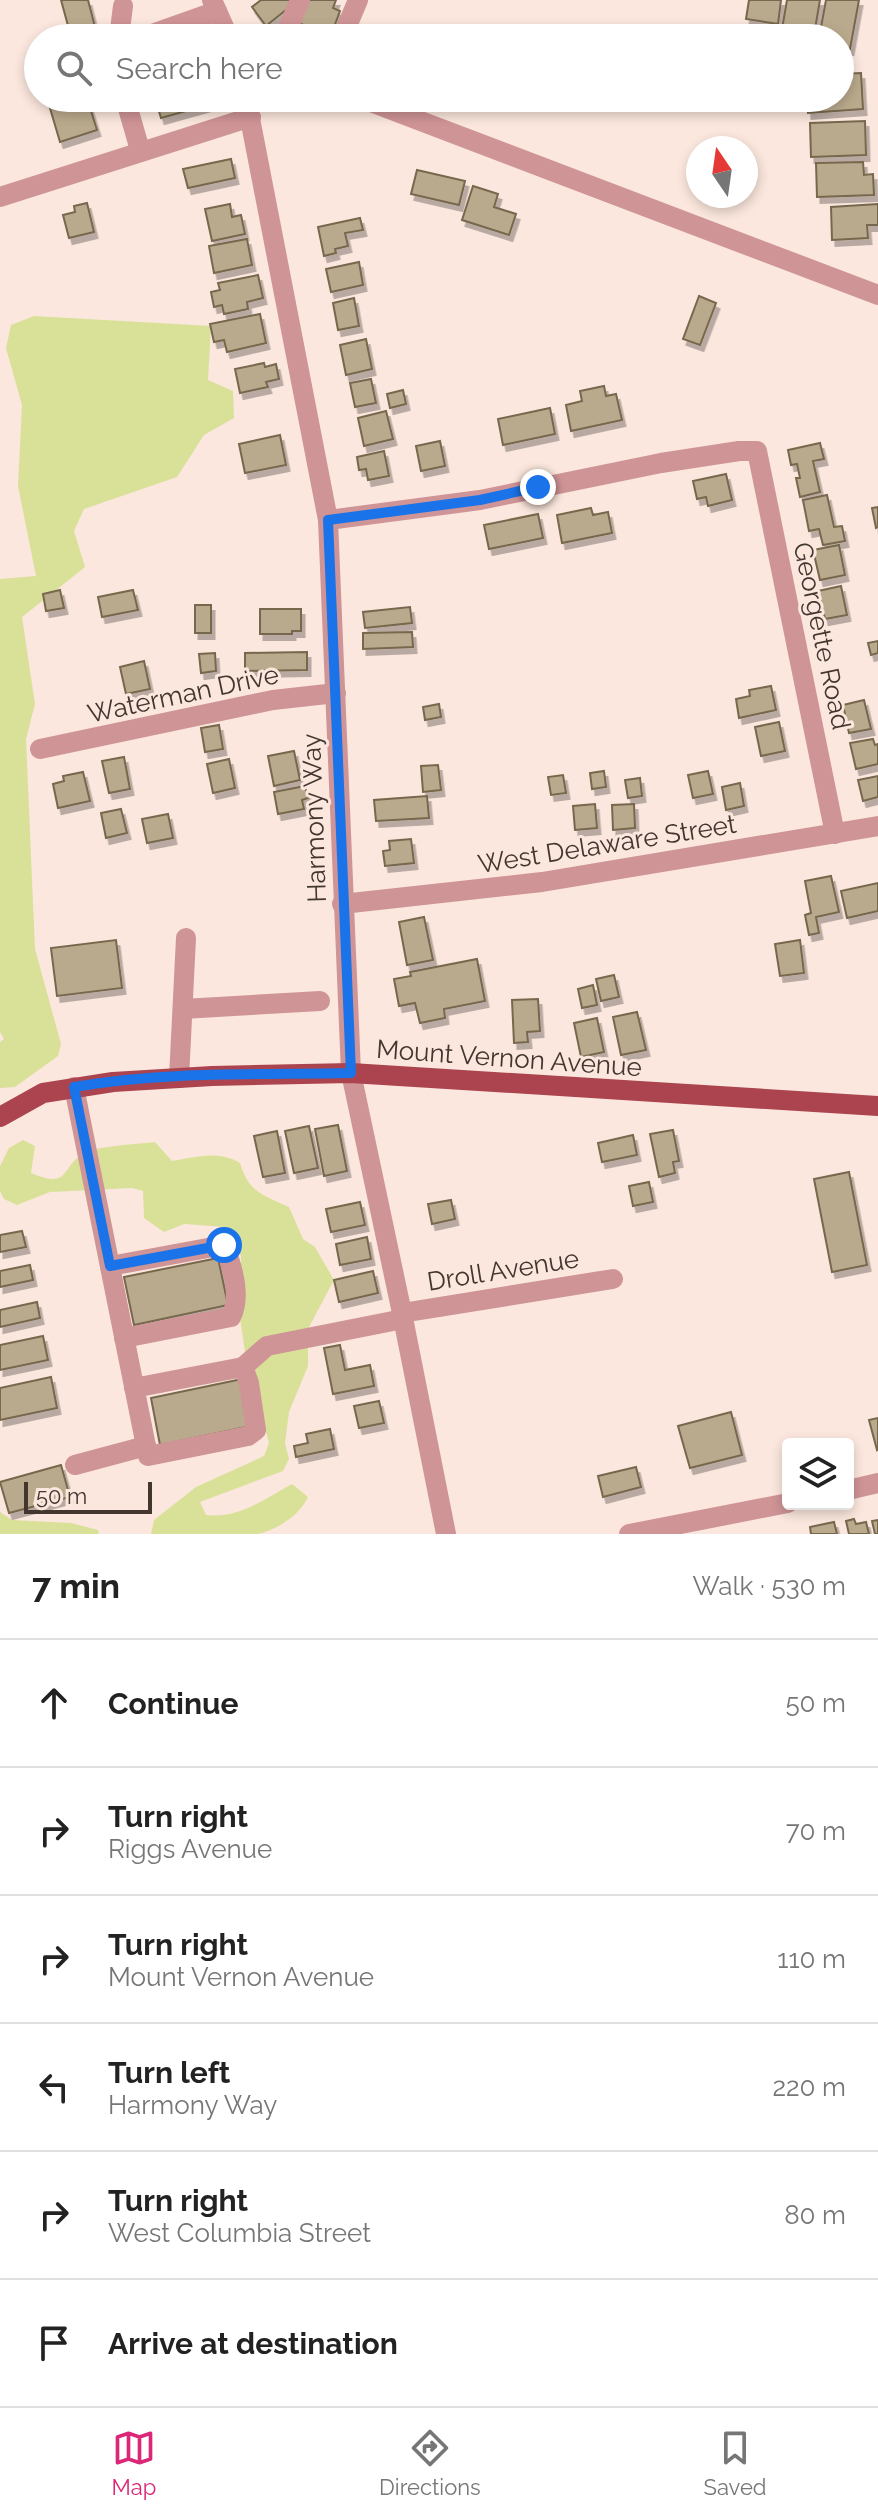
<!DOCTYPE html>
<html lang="en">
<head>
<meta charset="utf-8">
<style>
	:root { --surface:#fff; --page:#f6f6f6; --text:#222; --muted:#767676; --line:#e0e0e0; --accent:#db2777 }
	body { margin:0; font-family:Raleway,sans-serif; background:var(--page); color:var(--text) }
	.controls { position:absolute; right:24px; bottom:24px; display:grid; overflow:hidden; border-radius:8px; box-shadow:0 4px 12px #0003 }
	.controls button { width:72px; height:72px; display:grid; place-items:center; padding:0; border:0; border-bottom:2px solid var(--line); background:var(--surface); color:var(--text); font:40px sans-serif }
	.compass { position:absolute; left:686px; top:136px; width:72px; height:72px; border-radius:50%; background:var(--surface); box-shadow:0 4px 12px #0003; rotate:347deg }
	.scale { position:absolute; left:24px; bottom:20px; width:128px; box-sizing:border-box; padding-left:8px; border:4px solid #43362f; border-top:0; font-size:22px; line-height:28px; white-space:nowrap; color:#43362f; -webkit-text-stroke:6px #fbe7dd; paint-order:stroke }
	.stop { position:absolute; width:24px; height:24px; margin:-18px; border:6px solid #1a73e8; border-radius:50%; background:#fff }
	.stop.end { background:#1a73e8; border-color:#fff; box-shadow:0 2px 8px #0008 }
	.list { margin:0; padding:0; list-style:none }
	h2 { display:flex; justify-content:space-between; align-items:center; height:104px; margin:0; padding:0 32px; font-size:34px }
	h2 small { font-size:26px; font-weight:400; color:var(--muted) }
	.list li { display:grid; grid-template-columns:52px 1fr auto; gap:24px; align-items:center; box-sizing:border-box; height:128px; padding:0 32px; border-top:2px solid var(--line) }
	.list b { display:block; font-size:30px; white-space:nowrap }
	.list p { margin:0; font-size:26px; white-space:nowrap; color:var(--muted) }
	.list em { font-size:26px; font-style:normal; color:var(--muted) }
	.icon { flex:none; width:44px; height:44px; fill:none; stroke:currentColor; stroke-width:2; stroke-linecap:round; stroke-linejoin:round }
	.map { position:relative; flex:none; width:878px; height:1534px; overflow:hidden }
	.search { position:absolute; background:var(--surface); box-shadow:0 4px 12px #0003; left:24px; right:24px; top:24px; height:88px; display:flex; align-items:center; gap:20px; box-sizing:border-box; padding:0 28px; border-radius:44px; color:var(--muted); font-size:30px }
	.sheet { height:872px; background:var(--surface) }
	nav { display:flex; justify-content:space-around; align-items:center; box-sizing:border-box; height:112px; border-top:2px solid var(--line); background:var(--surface); font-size:22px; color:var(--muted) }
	nav a { display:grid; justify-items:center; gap:4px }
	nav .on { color:var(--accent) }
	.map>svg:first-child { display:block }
</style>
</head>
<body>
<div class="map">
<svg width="878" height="1534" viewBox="0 0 878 1534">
	<defs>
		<filter id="shadow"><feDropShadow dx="3.5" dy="6" stdDeviation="0" flood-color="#0004"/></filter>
	</defs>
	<rect width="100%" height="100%" fill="#fbe7dd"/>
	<g fill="#d9e199">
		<path d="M34,316L211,326L208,380L233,391L234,418L204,435L177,477L84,509L74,531L85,567L22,617L35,704L26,739L35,949L61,1044L58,1056L15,1087L0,1088V1042L4,1039L0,1032V579L36,576L18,486L22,405L6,348L11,325Z"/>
		<path d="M23,1140L35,1146L31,1173C71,1190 60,1167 84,1153C97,1146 139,1144 155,1142L172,1161C196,1157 219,1150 240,1163C249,1193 263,1195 289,1207L303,1239L315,1247L334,1280L308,1329V1366L289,1412L285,1443L289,1459L283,1471L200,1502L206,1515C238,1519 265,1499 292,1484L308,1497C299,1516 278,1529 258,1534H151L154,1520L196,1487L264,1456L269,1443L246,1359L240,1318L241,1256L225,1227L184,1224L164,1232L144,1218L143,1191L132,1188L50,1192L17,1205L4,1199L0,1191V1166L9,1148Z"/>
		<path d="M0,1512L12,1520L71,1523L98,1530L99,1534H0Z"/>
	</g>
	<g fill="#baaa8d" stroke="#77684d" stroke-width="2" filter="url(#shadow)">
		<path d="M61,0H88L95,27L70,33Z"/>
		<path d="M261,0H296L297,1L266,26L252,7Z"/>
		<path d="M307,0H336L333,8L340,11L331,35L298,23Z"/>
		<path d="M749,0H781L778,24L746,19Z"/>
		<path d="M787,0H820L814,35L782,29Z"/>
		<path d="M826,0H859L850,49L840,47V38H819Z"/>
		<path d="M202,29L205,38H172Z"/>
		<path d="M861,73L863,109L808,113L807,98H840V74Z"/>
		<path d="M47,98H87L97,130L60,142Z"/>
		<path d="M155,98H213L215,103L161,118Z"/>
		<path d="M865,121L866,155L811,157L810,123Z"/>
		<path d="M231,159L235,178L188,188L183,169Z"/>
		<path d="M863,162L864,175L873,174L874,195L817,197L816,163Z"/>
		<path d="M417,170L465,181L459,205L411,194Z"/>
		<path d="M473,186L498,194L494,207L516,214L509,235L462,220Z"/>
		<path d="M87,203L94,232L69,238L63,215L75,212L74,206Z"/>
		<path d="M230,204L232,217L241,215L245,234L212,241L205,209Z"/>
		<path d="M878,204V225H867L868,238L832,240L831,207Z"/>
		<path d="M360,218L363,230L345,233L348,246L335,249L336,253L324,256L318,227Z"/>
		<path d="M247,239L252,265L214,273L209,246Z"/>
		<path d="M359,262L363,285L331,292L326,269Z"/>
		<path d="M258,275L263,298L247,302L248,309L224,314L222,305L214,307L211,292L220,290L218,283Z"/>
		<path d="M699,296L716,303L700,345L683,339Z"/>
		<path d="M354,298L359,326L338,330L333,303Z"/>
		<path d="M260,314L266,343L227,352L224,340L214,342L210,324Z"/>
		<path d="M366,339L372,369L346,375L340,345Z"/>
		<path d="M264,363L265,367L276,364L279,379L266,382L268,387L240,393L235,369Z"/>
		<path d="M371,379L376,403L355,407L350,383Z"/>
		<path d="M604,386L606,396L616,394L622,420L571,431L566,405L582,401L580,391Z"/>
		<path d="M403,390L406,404L390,408L387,394Z"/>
		<path d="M550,408L555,434L503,445L498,419Z"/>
		<path d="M386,411L393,439L364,446L358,418Z"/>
		<path d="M280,435L286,465L245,473L239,444Z"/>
		<path d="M440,441L445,466L421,471L416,446Z"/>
		<path d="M820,443L824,459L813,461L820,492L800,497L796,478H800L797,464L791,465L788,450Z"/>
		<path d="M384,451L389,476L368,480L366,469L359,470L357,457Z"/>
		<path d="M726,474L732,500L708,506L706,497L697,499L693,481Z"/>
		<path d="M827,495L834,527L842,526L845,541L823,545L819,529L809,531L803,500Z"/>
		<path d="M878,507V527L876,528L872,508Z"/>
		<path d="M591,508L593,515L608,512L612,533L562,543L557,515Z"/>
		<path d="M538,514L543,538L489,549L484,525Z"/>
		<path d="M839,545L845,575L820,580L813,550Z"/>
		<path d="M841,586L847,615L825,619L818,591Z"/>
		<path d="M60,590L64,608L46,611L43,594Z"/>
		<path d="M133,590L138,610L102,617L98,597Z"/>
		<rect x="195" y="605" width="16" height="28"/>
		<path d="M410,607L412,623L365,628L363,612Z"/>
		<path d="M260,609H301V631H292V634H260Z"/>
		<path d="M412,632L413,647L363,649V633Z"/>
		<path d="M878,641V653L871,655L868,643Z"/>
		<path d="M307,652V670L245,671V653Z"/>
		<path d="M215,653L216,671L201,673L199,654Z"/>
		<path d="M144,661L150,689L126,694L120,667Z"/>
		<path d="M771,686L776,710L739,718L736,699L750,696L749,690Z"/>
		<path d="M864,700L871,729L849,733L843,705Z"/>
		<path d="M439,704L441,717L425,720L423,707Z"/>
		<path d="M779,722L785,751L761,756L755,727Z"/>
		<path d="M219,725L223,749L205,752L201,728Z"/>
		<path d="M873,739L875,745L878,744V764L856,769L850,743Z"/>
		<path d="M294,751L300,780L274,786L268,756Z"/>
		<path d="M124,757L130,789L109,793L102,761Z"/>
		<path d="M229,759L235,788L213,793L207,764Z"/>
		<path d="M438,765L441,790L423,792L421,766Z"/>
		<path d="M604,771L606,787L592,789L590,773Z"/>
		<path d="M708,771L713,794L693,798L688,775Z"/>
		<path d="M83,772L90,801L58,808L53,784L64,781L63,776Z"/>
		<path d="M563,775L566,793L551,795L548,777Z"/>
		<path d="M878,776V797L863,801L858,780Z"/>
		<path d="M640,778L642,796L628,798L625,780Z"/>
		<path d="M740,783L744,806L726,810L722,787Z"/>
		<path d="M305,786L308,798L302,800L304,809L278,814L274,792Z"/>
		<path d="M427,796L429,818L376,821L374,800Z"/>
		<path d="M595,804L597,828L575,830L573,806Z"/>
		<path d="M634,804L635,828L613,830L612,805Z"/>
		<path d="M121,809L127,833L106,838L101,813Z"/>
		<path d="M168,814L173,838L147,843L142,819Z"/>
		<path d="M411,839L414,863L385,866L383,851L390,850L389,841Z"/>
		<path d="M831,876L839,912L816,917L819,933L809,935L805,915L811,913L805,881Z"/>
		<path d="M878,883V911L847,918L841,891Z"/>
		<path d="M424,917L433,960L407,965L399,922Z"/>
		<path d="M116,940L122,988L57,996L51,948Z"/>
		<path d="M800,940L804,973L780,976L775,944Z"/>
		<path d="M477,959L485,1001L444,1009L445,1018L420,1023L415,1003L399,1006L394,979L411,976L410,972Z"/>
		<path d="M614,975L619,997L601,1001L596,979Z"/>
		<path d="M593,985L597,1005L582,1008L578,989Z"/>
		<path d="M538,999L540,1031L527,1032L528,1042L514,1043L512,1000Z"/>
		<path d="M637,1012L646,1050L621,1055L613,1017Z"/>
		<path d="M597,1018L604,1052L581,1057L574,1023Z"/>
		<path d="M338,1125L347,1171L324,1176L315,1129Z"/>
		<path d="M309,1126L318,1168L294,1173L285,1131Z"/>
		<path d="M673,1130L679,1161L673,1162L675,1173L659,1177L650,1134Z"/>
		<path d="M277,1131L285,1173L263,1177L254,1136Z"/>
		<path d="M633,1135L637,1155L602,1162L598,1143Z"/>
		<path d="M849,1172L867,1265L832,1272L814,1179Z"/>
		<path d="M649,1182L653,1202L633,1206L629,1186Z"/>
		<path d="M451,1200L455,1219L432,1224L428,1204Z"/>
		<path d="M360,1202L365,1225L331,1232L326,1209Z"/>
		<path d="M22,1231L26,1247L0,1252V1235Z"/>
		<path d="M367,1237L371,1259L340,1265L336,1244Z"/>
		<path d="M218,1258L228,1305L134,1325L124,1277Z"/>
		<path d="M30,1265L33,1280L0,1287V1271Z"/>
		<path d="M373,1271L378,1293L339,1302L334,1280Z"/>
		<path d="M37,1302L40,1318L0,1327V1310Z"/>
		<path d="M43,1336L48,1360L0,1370V1345Z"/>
		<path d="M340,1345L345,1370L370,1365L374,1386L333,1394L324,1348Z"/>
		<path d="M51,1377L57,1408L0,1420V1388Z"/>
		<path d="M242,1379L251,1426L160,1445L151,1398Z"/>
		<path d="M379,1401L384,1423L359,1428L354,1406Z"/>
		<path d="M731,1412L742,1455L690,1468L678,1426Z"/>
		<path d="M878,1418V1449L877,1450L869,1420Z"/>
		<path d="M330,1429L334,1449L296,1457L294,1446L308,1443L306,1434Z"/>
		<path d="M61,1465L70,1497L9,1513L0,1482Z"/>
		<path d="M636,1467L641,1487L603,1497L598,1476Z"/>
		<path d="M854,1519L856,1524L866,1522L869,1534H849L846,1521Z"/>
		<path d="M878,1520V1534H875L872,1521Z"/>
		<path d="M834,1522L837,1534H811L810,1527Z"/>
	</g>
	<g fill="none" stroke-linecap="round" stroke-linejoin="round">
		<g stroke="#cf9496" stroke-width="20">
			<path d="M212,0L229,38"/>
			<path d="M119,38L123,6"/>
			<path d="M141,38L217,11"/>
			<path d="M284,38L300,0"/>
			<path d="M342,38L358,0"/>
			<path d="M125,98L140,150"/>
			<path d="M246,98L328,520L351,1073L402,1313L446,1534"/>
			<path d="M360,98L878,295"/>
			<path d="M0,197L251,117"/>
			<path d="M328,520L480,500L661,463L739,451H757L835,834"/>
			<path d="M40,749L273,700L336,693"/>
			<path d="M342,904L542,882L878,826"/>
			<path d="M183,1009L320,1001"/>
			<path d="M179,1078L186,938"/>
			<path d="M74,1087L148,1456L248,1436L256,1430L249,1383L243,1367L134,1388"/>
			<path d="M110,1266L224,1245C232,1265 242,1296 231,1317L124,1338"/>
			<path d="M402,1313L613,1279"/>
			<path d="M243,1367L267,1346L403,1319"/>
			<path d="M75,1465L146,1446"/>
			<path d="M848,1490L878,1483"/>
			<path d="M629,1534L788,1503"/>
		</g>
		<path stroke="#ab444f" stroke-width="20" d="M0,1117L43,1093L113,1082L212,1076L351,1073L878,1106"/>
	</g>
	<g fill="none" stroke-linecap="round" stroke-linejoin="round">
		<path stroke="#1a73e8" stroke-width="10" d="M224,1245L110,1266L74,1087C165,1071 259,1075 351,1073L328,520L480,500L538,487"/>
	</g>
	<g text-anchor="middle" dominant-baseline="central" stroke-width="6" stroke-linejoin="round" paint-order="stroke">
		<g font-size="26" fill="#43362f" stroke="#fbe7dd">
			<text transform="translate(822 636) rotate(78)">Georgette Road</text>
			<text transform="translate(183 694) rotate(-12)">Waterman Drive</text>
			<text transform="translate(314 818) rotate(-92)">Harmony Way</text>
			<text transform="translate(607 844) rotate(-9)">West Delaware Street</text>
			<text transform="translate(509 1058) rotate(4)">Mount Vernon Avenue</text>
			<text transform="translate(503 1270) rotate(-9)">Droll Avenue</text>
		</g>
	</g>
</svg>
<div class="controls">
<button><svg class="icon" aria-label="layers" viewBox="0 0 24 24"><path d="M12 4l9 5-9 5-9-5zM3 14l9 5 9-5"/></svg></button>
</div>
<svg class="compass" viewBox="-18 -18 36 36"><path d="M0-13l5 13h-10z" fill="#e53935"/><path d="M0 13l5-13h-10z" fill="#767676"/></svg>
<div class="scale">50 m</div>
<div class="stop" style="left:224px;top:1245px"></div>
<div class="stop end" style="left:538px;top:487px"></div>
<div class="search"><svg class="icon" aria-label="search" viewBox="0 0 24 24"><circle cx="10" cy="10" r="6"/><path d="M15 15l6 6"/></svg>Search here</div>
</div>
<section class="sheet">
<h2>7 min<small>Walk · 530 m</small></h2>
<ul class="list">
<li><svg class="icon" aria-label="ahead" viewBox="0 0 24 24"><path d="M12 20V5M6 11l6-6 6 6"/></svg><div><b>Continue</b></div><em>50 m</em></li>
<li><svg class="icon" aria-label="right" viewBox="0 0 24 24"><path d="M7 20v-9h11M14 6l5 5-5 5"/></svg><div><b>Turn right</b><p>Riggs Avenue</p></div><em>70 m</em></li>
<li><svg class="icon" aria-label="right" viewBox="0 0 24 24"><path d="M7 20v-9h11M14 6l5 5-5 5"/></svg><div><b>Turn right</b><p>Mount Vernon Avenue</p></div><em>110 m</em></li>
<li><svg class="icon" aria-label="left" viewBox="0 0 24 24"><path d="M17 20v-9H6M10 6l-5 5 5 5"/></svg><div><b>Turn left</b><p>Harmony Way</p></div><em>220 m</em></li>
<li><svg class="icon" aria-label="right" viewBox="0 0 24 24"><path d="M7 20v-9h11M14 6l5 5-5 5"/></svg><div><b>Turn right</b><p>West Columbia Street</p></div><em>80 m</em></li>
<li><svg class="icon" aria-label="arrive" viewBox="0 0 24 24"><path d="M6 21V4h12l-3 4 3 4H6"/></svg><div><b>Arrive at destination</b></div></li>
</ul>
</section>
<nav>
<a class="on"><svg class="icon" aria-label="map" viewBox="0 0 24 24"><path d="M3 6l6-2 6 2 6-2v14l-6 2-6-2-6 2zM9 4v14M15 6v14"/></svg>Map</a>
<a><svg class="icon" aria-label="directions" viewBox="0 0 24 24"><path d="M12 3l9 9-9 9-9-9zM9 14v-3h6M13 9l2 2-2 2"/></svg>Directions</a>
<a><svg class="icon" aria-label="saved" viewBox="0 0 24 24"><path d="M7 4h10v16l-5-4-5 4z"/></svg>Saved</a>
</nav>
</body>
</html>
